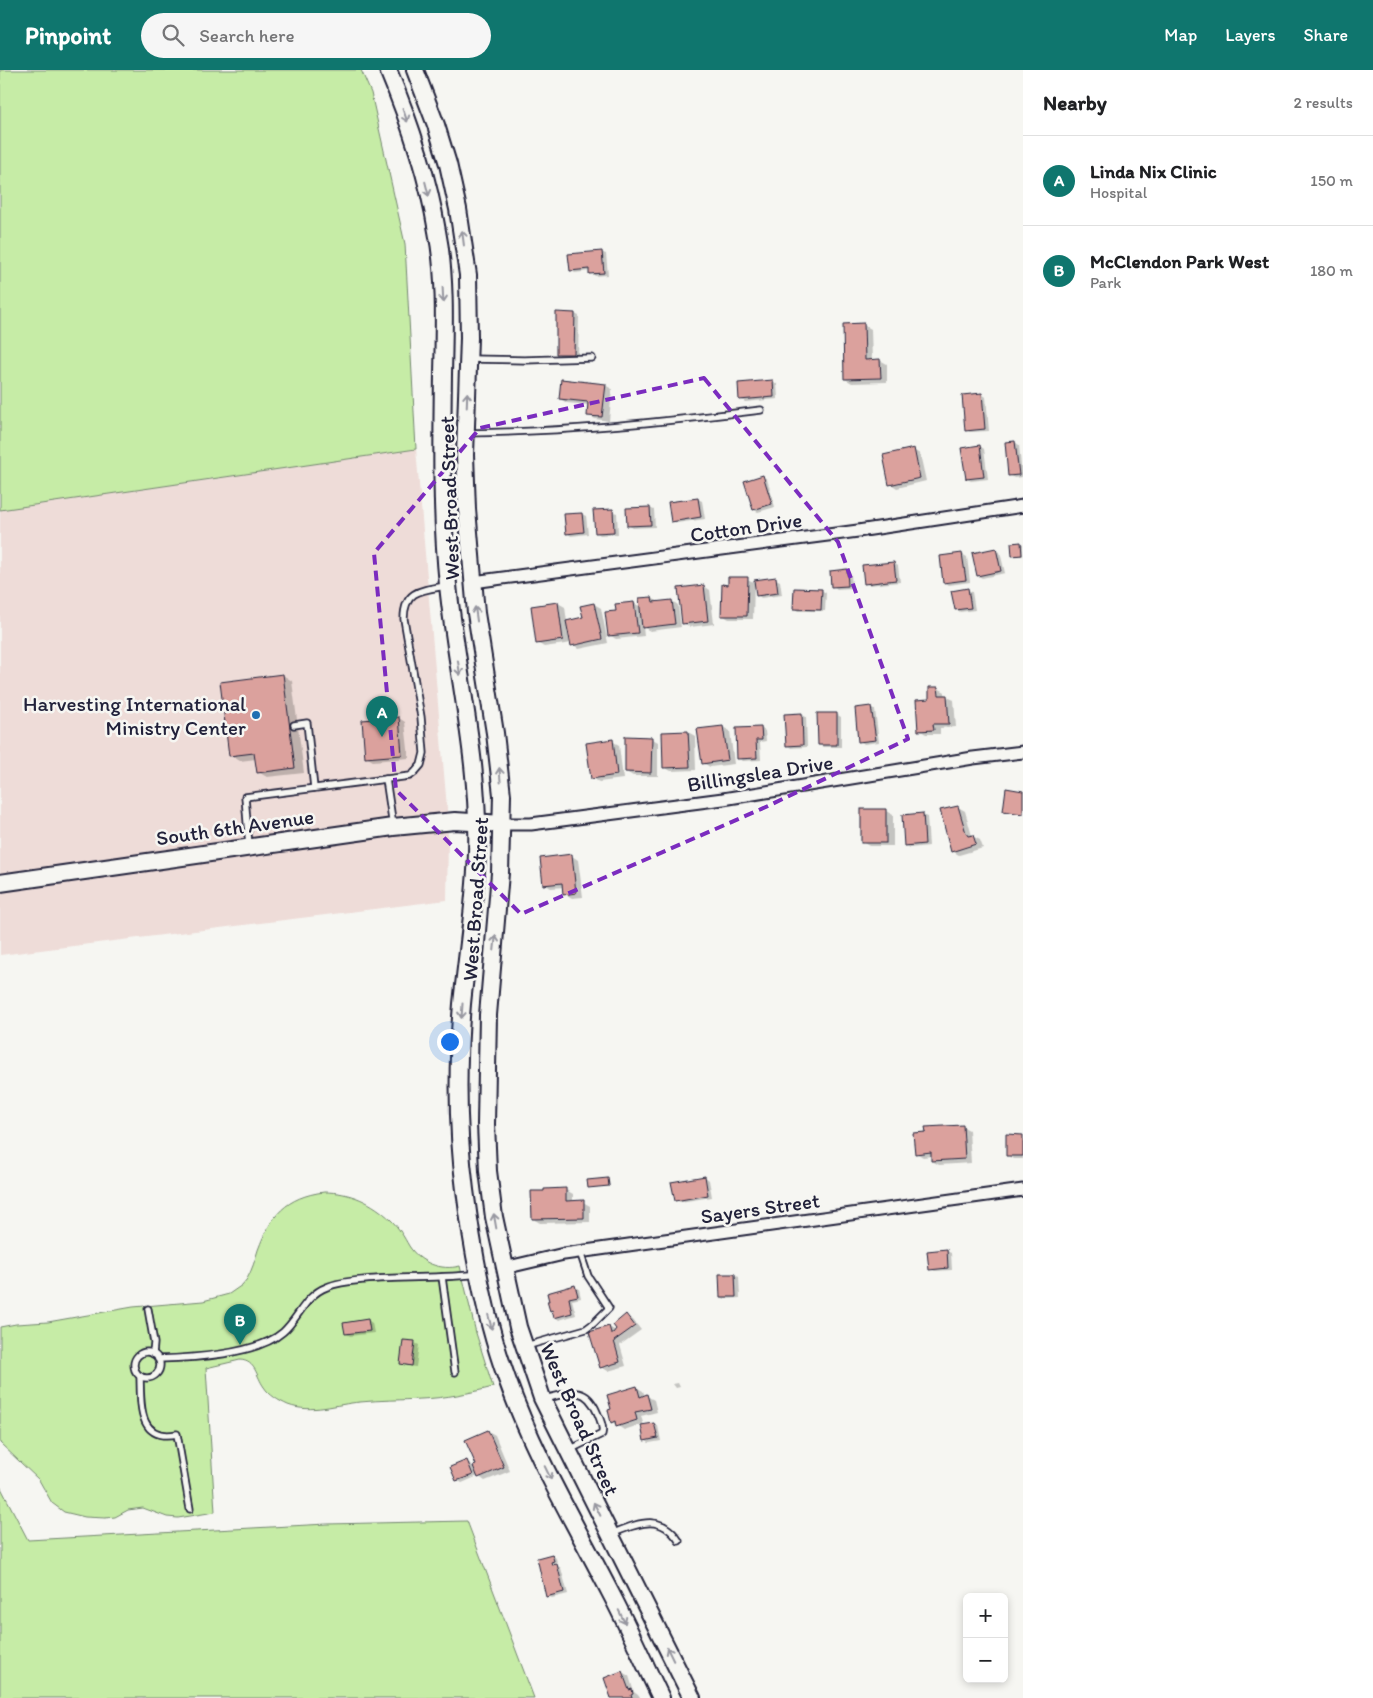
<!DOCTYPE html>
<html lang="en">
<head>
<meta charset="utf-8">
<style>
	:root { --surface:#fff; --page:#f6f6f6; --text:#202124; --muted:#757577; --line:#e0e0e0; --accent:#0f766e }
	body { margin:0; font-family:Itim,sans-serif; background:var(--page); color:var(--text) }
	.controls { position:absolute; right:15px; bottom:15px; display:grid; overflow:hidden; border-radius:8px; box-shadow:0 2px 8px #0003 }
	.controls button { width:45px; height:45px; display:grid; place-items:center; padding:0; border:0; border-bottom:1px solid var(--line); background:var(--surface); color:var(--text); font:25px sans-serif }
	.you { position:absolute; left:449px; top:971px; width:18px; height:18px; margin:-12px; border:4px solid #fff; border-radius:50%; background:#1a73e8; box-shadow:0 0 0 8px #1a73e833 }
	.badge { display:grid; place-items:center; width:32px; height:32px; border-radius:50%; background:var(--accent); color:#fff; font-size:16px; font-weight:700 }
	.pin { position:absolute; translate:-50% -41px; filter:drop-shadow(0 1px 2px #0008) }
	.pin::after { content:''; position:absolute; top:26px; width:18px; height:15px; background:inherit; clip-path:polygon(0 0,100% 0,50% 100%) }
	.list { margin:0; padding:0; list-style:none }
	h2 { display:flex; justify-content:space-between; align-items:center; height:65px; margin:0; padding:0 20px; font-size:21px }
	h2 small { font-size:16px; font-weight:400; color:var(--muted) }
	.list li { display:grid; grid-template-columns:32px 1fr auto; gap:15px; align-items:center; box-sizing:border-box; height:90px; padding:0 20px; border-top:1px solid var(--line) }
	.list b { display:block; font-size:19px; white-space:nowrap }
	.list p { margin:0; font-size:16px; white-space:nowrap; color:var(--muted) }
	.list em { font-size:16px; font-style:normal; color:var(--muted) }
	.icon { flex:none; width:28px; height:28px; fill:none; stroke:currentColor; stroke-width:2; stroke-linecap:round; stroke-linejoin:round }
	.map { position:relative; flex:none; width:1023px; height:1628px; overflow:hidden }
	header { display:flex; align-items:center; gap:30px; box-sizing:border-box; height:70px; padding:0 25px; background:var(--accent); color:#fff }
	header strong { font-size:24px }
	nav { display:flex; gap:28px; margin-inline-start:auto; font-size:18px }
	.search { width:350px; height:45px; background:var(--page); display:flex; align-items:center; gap:12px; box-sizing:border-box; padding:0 18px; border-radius:28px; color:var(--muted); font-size:19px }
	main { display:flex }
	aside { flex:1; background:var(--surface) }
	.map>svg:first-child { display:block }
</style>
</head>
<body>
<header>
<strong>Pinpoint</strong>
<div class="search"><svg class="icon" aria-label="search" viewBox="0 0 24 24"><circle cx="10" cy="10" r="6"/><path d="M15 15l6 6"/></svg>Search here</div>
<nav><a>Map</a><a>Layers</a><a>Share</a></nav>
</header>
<main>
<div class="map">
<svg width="1023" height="1628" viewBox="0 0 1023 1628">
	<rect width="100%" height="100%" fill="#f6f6f2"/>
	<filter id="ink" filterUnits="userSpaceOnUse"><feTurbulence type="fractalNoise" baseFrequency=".02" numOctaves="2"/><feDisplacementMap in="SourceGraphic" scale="10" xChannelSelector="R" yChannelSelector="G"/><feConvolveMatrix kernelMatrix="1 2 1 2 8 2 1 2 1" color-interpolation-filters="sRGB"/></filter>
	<g filter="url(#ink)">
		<path fill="#eedcd8" d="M416,379L447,738L448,768L447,830L0,885V440Z"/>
		<g fill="#c6eca6" stroke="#748770">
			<path d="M0,0H361L371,23L405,174L416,379L0,440Z"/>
			<path d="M324,1122C350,1122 372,1132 391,1150C399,1158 404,1167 409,1176C420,1193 441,1201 460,1196L476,1263L493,1317C470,1323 446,1328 421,1329C401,1330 380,1330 360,1332C336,1334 312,1344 288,1335C279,1331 269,1325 264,1317C256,1306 256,1291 240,1290L206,1298L215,1442L178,1448L167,1447L143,1438L128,1440L115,1447L105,1448L85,1447L64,1442L52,1433L39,1410L0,1373V1257L16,1254L48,1252L133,1237L203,1231L229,1224L242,1215L247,1209C252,1200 255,1190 258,1180C271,1145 286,1127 324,1122Z"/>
			<path d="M0,1416L28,1470L327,1454L467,1451L534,1628H0Z"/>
		</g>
		<g fill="#0003">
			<path d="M601,182L606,184L608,205L595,206L590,201L575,203L571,200Z"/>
			<path d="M575,244L579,246L578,286H561L557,283Z"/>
			<path d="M864,255L871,259L872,291L880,290L887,294V312L852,313L845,309Z"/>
			<path d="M772,312L777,314L778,329L745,332L741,329Z"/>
			<path d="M605,315L612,319L609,351L595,349L588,345L589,335L567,333L560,329Z"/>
			<path d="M982,324L986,327L989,361L970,362L966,360Z"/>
			<path d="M1015,372L1019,375L1022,407L1014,408L1009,405Z"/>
			<path d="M980,376L984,379L988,409L971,411L967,409Z"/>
			<path d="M913,380L920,384L926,411L897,418L891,414Z"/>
			<path d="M763,407L767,409L775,437L758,442L754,440Z"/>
			<path d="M698,429L702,431L705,449L677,453L673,451Z"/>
			<path d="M650,438L654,440L655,457L633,458L628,455Z"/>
			<path d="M612,441L617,443L618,464L600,465L596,462Z"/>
			<path d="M582,444L586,446L588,464L571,466L567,463L566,445Z"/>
			<path d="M1021,473L1023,474V486H1015L1013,485Z"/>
			<path d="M996,479L1000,482L1005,503L982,508L978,506Z"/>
			<path d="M962,484L967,487L970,512L949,515L944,512L941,487Z"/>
			<path d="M894,493L898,496L900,512L869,515L865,513Z"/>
			<path d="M846,501L851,503L852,518L837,519L833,516Z"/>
			<path d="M747,509L756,513H754L753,549H729L722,545L729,516Z"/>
			<path d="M776,509L780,511L782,525L761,528L757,525Z"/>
			<path d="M704,516L710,520L714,554L690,557L683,553Z"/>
			<path d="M821,520L826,523L825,541H798L794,538Z"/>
			<path d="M968,520L972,522L975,540L960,542L956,539Z"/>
			<path d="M652,528L659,532L672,531L678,535L681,557L650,561L643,557L644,566L616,569L609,565L617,542L634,533L641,537Z"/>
			<path d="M558,533L565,537L567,552L584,548L594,534L601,538L608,573L579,579L572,573L544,577L537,573Z"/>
			<path d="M283,605L292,611L304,703L267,707L258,702L256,689L240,691L230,685Z"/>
			<path d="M938,618L945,622V626L954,630L956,657L940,658V664H926L919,660L931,630Z"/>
			<path d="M871,637L875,640L879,672L864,674L860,671Z"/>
			<path d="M801,644L806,647L807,677L791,678L787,675Z"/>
			<path d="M836,644L841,647V677H823L819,675Z"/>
			<path d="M399,648L405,652L409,688L373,691L366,687Z"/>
			<path d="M723,657L730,661L734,694L710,697L703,693Z"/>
			<path d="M761,658L765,661L766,671L760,672L761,690L743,691L738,688L737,659Z"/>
			<path d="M688,662L695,666L696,700L671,701L664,697Z"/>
			<path d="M651,668L658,672V706H633L626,702Z"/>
			<path d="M612,671L619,675L623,709L599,712L592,708Z"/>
			<path d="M958,737L965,741L972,766L980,770L983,778L959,785L952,781Z"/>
			<path d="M886,741L893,745V776H869L862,772Z"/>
			<path d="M922,745L927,747L929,776L910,778L905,775Z"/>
			<path d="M572,786L578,790L583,827L572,828L565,824L564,817L551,818L544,814Z"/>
			<path d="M962,1056L969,1060L971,1093L939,1095L932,1091V1086L923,1087L916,1083Z"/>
			<path d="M1007,1066H1023V1089H1014L1007,1085Z"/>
			<path d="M705,1107L709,1110L712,1127L680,1132L676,1130Z"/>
			<path d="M608,1110L609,1111L610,1116L590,1117Z"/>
			<path d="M546,1120H566L573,1124V1132H583L590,1136V1152L540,1153L533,1149Z"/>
			<path d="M947,1181L951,1183L952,1200L935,1201L930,1199Z"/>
			<path d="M735,1205L739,1207L740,1228L725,1229L721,1227Z"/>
			<path d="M575,1217L579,1219L581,1228L572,1230L576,1245L559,1250L555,1247L554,1242L551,1240Z"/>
			<path d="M626,1246L633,1250L641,1260L620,1275L626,1296L608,1301L601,1297L609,1257L616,1261Z"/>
			<path d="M368,1250L372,1253L374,1263L350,1266L346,1264Z"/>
			<path d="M415,1273L419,1275L416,1297L406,1296L401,1293Z"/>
			<path d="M678,1313L680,1317L676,1318L673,1314Z"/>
			<path d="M636,1317L643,1321L645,1326H647L654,1330L657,1342L641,1346L644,1356L654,1354L658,1356L661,1371L649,1373L645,1370L642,1354L624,1360L612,1352Z"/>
			<path d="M488,1361L495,1365L510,1401L485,1411L478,1406L462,1413L457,1410L467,1392L471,1394L473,1397L477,1395Z"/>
			<path d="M552,1485L556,1488L557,1493L555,1494L561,1498L568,1524L552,1528L547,1526Z"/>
			<path d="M622,1602L629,1606L634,1622L638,1625L640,1628H612Z"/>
		</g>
		<g fill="#dba19d" stroke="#22223b">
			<path d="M602,181L604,203L589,204V199L570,201L568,184Z"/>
			<path d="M556,242L575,243L574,284H556Z"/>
			<path d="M864,253L865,290L880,289L881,308L844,309L843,254Z"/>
			<path d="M561,309L606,314L602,347L587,346L588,332L559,329Z"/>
			<path d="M773,310L774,327L739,330L738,313Z"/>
			<path d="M982,323L985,359L965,361L962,325Z"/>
			<path d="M1015,371L1019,405L1008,406L1005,372Z"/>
			<path d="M980,375L984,407L966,409L961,378Z"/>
			<path d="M914,378L920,408L889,415L883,385Z"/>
			<path d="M763,405L772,434L753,440L744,411Z"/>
			<path d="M698,428L701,447L671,452L668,432Z"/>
			<path d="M650,437L651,455L627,456L626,438Z"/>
			<path d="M613,439L614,462L595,463L593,440Z"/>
			<path d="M582,443L584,462L566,464L564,444Z"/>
			<path d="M1021,472L1022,485L1012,486L1011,473Z"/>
			<path d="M996,478L1001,501L977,506L972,483Z"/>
			<path d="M962,483L966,510L943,513L940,486Z"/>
			<path d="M894,492L896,510L864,514L862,495Z"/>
			<path d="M847,499L848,516L831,517L830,501Z"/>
			<path d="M728,507H748L747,546H721L722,514L728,515Z"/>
			<path d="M776,507L778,523L756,526L754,510Z"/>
			<path d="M704,515L708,551L682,554L678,518Z"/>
			<path d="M794,518L822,519L821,540L793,539Z"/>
			<path d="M968,518L971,538L955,540L951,521Z"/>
			<path d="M652,527L653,532L672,530L675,554L642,558L639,528Z"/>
			<path d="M558,532L563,570L536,574L531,536Z"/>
			<path d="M634,532L638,563L608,566L605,542L616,541L615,534Z"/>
			<path d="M594,533L602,569L571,576L566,551L583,547L580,536Z"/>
			<path d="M283,604L295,698L257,703L254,683L229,686L220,612Z"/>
			<path d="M929,617H938L939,625H947L949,654H933L934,660L918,661L916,630L929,629Z"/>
			<path d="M871,636L876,670L858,672L855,638Z"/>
			<path d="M802,643L803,675L786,676L784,644Z"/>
			<path d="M817,643H837V675H818Z"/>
			<path d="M399,647L402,685L365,688L362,650Z"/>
			<path d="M723,656L728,690L702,694L697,659Z"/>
			<path d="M761,657L762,670H756L757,688L737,689L736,658Z"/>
			<path d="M688,661L690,697L663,698L662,662Z"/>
			<path d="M625,666L652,667L651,703L625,702Z"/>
			<path d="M613,669L617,705L591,709L586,673Z"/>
			<path d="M1006,718L1023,721V744L1003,741Z"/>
			<path d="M958,736L966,763L968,766L973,765L976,774L951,782L940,740Z"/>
			<rect x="861" y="739" width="25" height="34"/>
			<path d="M923,743L925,774L904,776L902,745Z"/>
			<path d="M572,784L576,823L563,825L562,813L543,815L540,788Z"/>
			<path d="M963,1055L965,1089L931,1091V1082L915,1084L913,1063L926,1062L925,1057Z"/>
			<path d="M1006,1064L1023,1065V1086H1006Z"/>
			<path d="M705,1106L708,1125L675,1131L671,1112Z"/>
			<path d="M608,1108L609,1116L588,1118L587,1110Z"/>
			<path d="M566,1118V1131L584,1130V1148L532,1149L531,1121H544V1119Z"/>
			<path d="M947,1179L948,1198L929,1200L927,1181Z"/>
			<path d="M719,1204H735L736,1227H720Z"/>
			<path d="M575,1215L578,1226L569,1228L572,1243L554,1248L552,1240L550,1241L547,1231H549L547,1223Z"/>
			<path d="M626,1244L635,1256L614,1271L620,1292L600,1298L589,1262L609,1256L611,1263H613L616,1259L613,1255Z"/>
			<path d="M368,1249L370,1261L345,1264L343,1253Z"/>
			<path d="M403,1270L415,1271L412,1296L400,1294Z"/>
			<path d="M637,1316L640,1327L647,1324L651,1339L635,1342L637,1350L616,1357L615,1351L611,1353L608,1340L611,1339L607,1325Z"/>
			<path d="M654,1353L658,1368L644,1371L641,1355Z"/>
			<path d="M488,1360L504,1397L478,1408L473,1396L476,1395L465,1370Z"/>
			<path d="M467,1390L473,1405L456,1411L450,1397Z"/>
			<path d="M552,1484L554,1491L551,1492L552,1495L557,1494L564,1522L546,1527L537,1488Z"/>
			<path d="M622,1601L629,1620L632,1619L633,1624L631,1625L632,1628H611L604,1608Z"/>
		</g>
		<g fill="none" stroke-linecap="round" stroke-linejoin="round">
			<g stroke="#22223b" stroke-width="9">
				<g id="lane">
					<path d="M469,289L524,290L592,288"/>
					<path d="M466,363C565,362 663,352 761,340"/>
					<path d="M294,655L307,653L314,718"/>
					<path d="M386,709L393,756"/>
					<path d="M249,776L245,727L410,706L414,703L421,695L424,683L421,647L404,549C404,520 422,520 446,516"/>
					<path d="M442,1207L455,1302"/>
					<path d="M148,1239L154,1273L153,1284"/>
					<path d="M526,1276L586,1259L594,1253L609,1238L588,1206L580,1182"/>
					<circle cx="147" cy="1295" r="13"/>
					<path d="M158,1289C192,1288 257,1285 283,1262C299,1248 305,1225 327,1217C338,1212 352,1211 364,1210C402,1206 440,1209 478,1204"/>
					<path d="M140,1306C141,1333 137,1372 177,1364L190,1439"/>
					<path d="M545,1329C569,1323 585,1314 597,1342C600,1349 604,1357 602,1364L569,1380"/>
					<path d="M611,1464C637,1454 660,1442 679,1471"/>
				</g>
			</g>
			<g stroke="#22223b" stroke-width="15">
				<g id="street">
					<path d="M473,512L858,461L1023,436"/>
					<path d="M503,754H531L723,729L973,688L1023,682"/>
					<path d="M504,1198L564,1184L1023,1120"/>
				</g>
			</g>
			<g stroke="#22223b" stroke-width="20">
				<g id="secondary">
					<path d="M388,0C409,50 428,107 437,161C446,206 444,258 443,304C442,374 441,445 448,515C457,605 480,692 477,783C475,834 467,884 462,934C457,995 457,1059 465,1120C473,1183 485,1249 507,1309C533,1383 574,1452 610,1522C628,1556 644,1593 661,1628"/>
					<path d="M415,0L436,55L448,94L458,139L468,205L469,268L465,385L467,439L476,543L495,663L502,725L500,803L488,945L486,1054L488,1101L494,1147L518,1257L542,1328L692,1628"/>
					<path d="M0,813L393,757L455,751L503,754"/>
				</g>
			</g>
			<use href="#lane" stroke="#f6f6f2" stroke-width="5.5"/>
			<use href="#street" stroke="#f6f6f2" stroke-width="11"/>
			<use href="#secondary" stroke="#f6f6f2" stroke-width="16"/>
		</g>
		<defs><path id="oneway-shaft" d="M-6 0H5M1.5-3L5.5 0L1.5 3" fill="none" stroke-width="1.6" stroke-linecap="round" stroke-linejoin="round" transform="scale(1.25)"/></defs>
		<g stroke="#9797a0">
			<use href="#oneway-shaft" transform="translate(405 45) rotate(71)"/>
			<use href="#oneway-shaft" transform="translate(427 119) rotate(76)"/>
			<use href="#oneway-shaft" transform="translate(463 168) rotate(-97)"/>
			<use href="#oneway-shaft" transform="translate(443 225) rotate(87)"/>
			<use href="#oneway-shaft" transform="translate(467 330) rotate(-88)"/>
			<use href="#oneway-shaft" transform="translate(476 544) rotate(-98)"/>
			<use href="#oneway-shaft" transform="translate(459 598) rotate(81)"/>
			<use href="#oneway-shaft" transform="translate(500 705) rotate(-95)"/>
			<use href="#oneway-shaft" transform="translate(495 873) rotate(-84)"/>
			<use href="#oneway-shaft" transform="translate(462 941) rotate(94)"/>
			<use href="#oneway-shaft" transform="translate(495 1151) rotate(-100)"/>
			<use href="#oneway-shaft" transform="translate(490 1252) rotate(76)"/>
			<use href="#oneway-shaft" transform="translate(548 1403) rotate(64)"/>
			<use href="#oneway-shaft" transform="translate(597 1439) rotate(-117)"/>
			<use href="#oneway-shaft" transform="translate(622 1547) rotate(64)"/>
			<use href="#oneway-shaft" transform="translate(670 1584) rotate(-116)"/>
		</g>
	</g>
	<path fill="none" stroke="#7b2cbf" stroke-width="4" stroke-dasharray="10 6" stroke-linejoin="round" d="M704,308L838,472L908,669L768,736L521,844L396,720L374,483L480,358Z"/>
	<circle fill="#1f6fb2" stroke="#f6f6f2" stroke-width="2" cx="256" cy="645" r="5"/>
	<g text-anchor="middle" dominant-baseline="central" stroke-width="5" stroke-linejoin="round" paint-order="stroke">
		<g font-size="21" fill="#22223b" stroke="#f6f6f2">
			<text transform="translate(449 428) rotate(-92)">West Broad Street</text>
			<text transform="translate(746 457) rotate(-8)">Cotton Drive</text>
			<text transform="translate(760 703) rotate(-9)">Billingslea Drive</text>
			<text transform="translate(235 757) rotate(-8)">South 6th Avenue</text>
			<text transform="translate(475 829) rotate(-86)">West Broad Street</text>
			<text transform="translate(760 1138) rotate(-8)">Sayers Street</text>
			<text transform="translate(580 1349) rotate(66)">West Broad Street</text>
		</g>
		<g font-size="21" fill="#22223b" stroke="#f6f6f2" text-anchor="end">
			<text x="246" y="633">Harvesting International<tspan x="246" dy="24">Ministry Center</tspan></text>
		</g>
	</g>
</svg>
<div class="controls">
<button>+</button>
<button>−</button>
</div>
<div class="you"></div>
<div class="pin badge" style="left:382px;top:667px">A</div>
<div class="pin badge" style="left:240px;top:1275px">B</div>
</div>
<aside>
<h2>Nearby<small>2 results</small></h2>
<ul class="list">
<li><span class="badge">A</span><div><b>Linda Nix Clinic</b><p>Hospital</p></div><em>150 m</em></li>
<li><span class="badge">B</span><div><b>McClendon Park West</b><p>Park</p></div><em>180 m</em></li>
</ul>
</aside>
</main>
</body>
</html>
